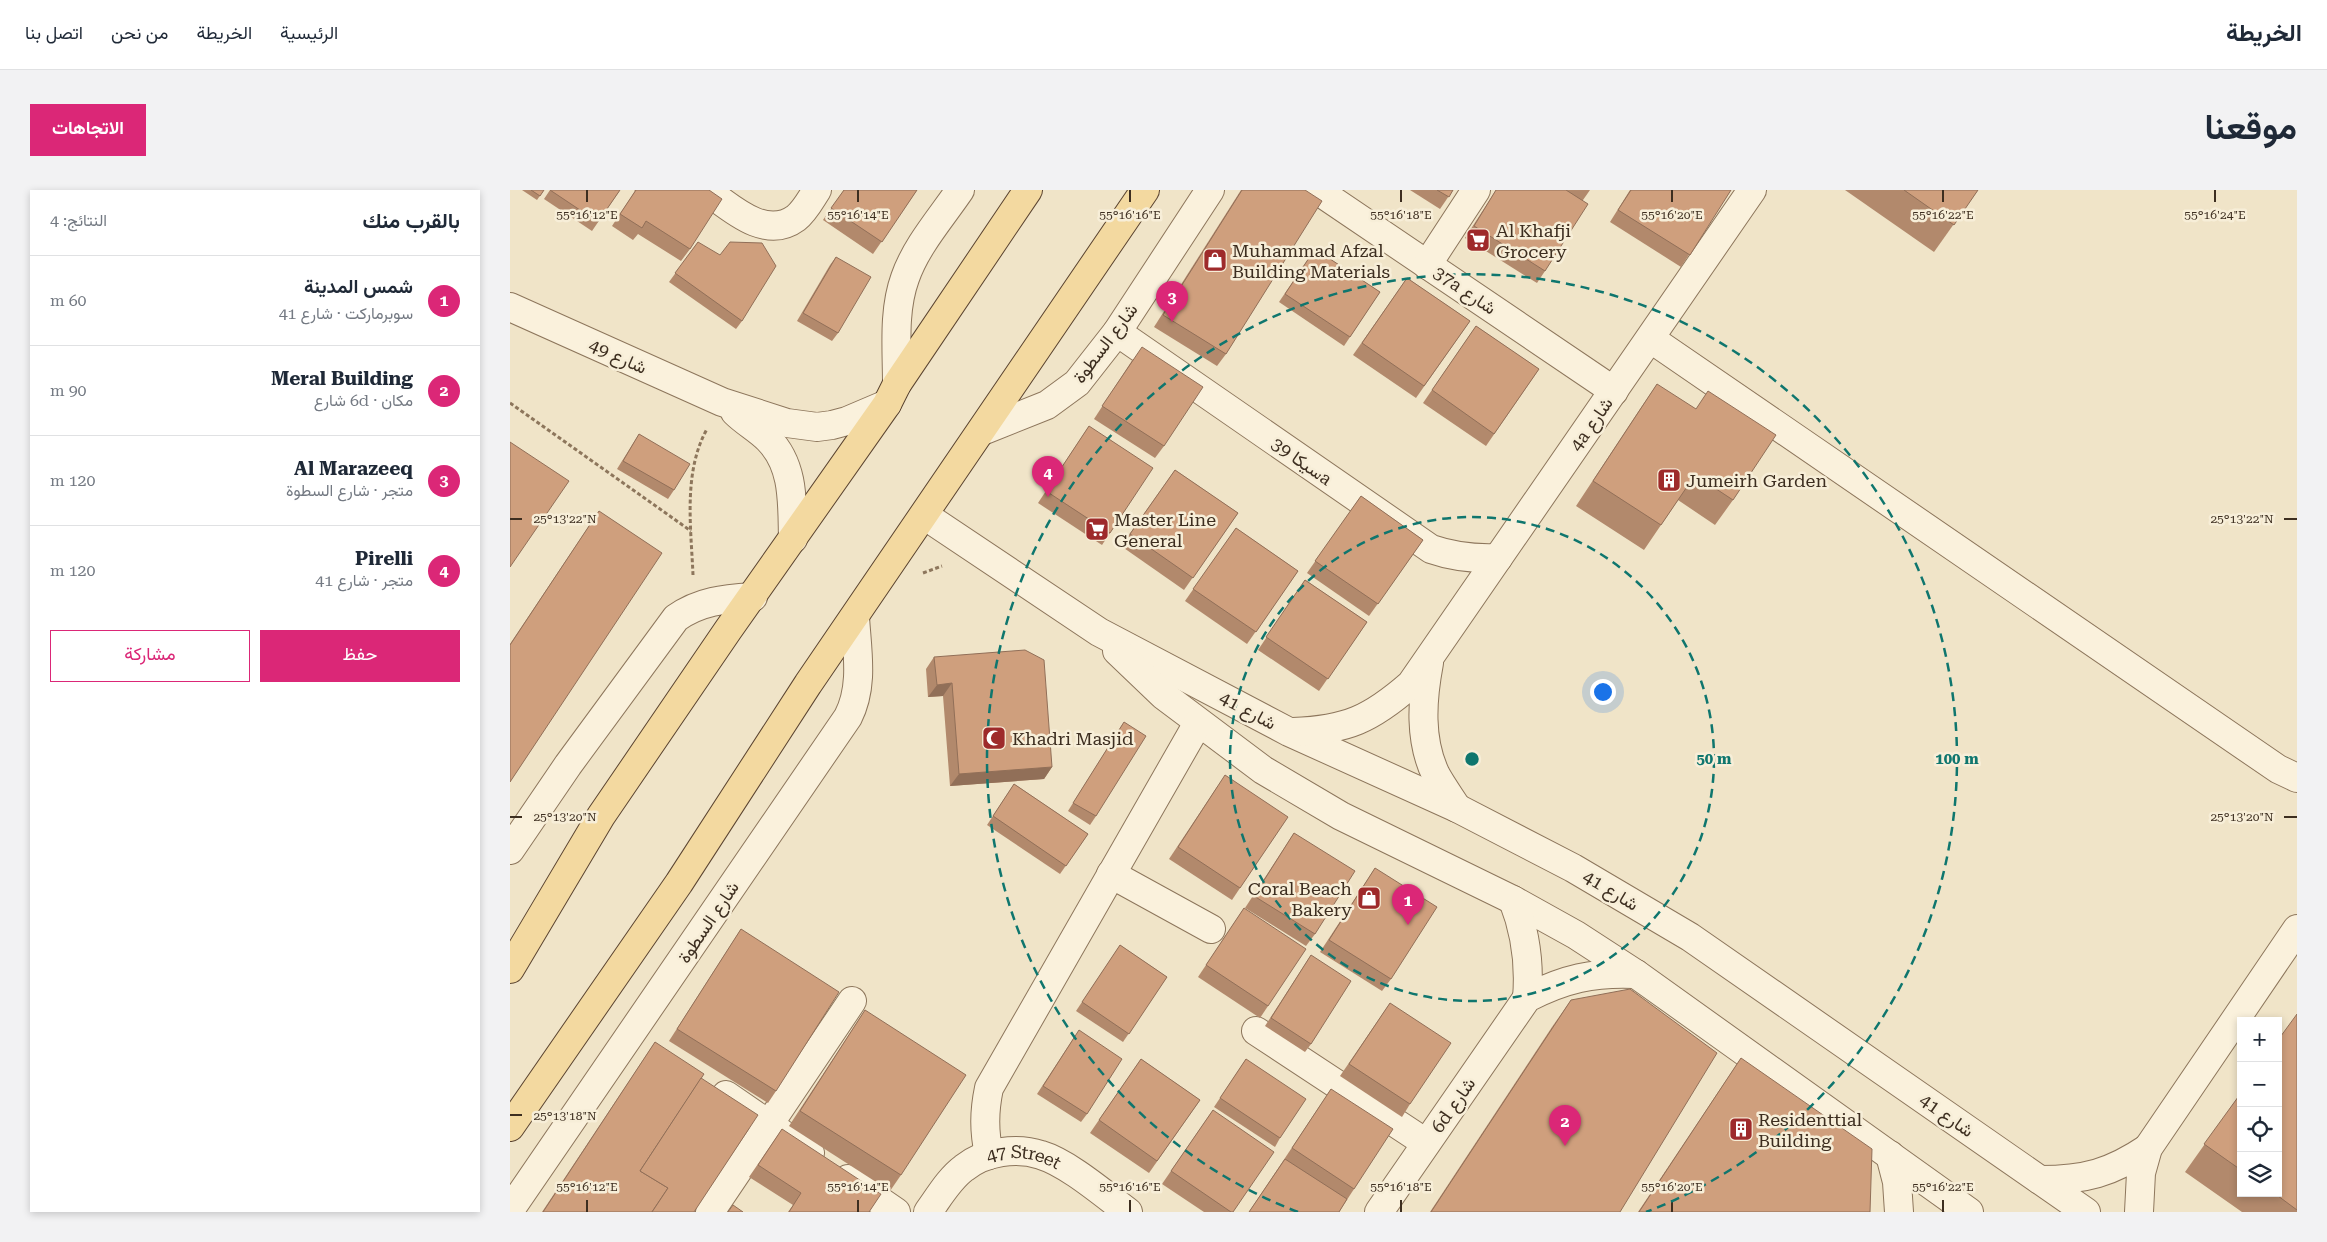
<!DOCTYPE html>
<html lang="ar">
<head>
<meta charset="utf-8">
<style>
	:root { --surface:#fff; --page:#f2f2f3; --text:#1f2937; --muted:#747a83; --line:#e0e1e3; --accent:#db2777 }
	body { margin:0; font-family:"Roboto Serif",Vazirmatn,serif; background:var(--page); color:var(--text); direction:rtl }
	.controls { position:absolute; right:15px; bottom:15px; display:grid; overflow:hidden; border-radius:0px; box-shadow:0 2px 8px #0003 }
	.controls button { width:45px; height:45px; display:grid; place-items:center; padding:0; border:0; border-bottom:1px solid var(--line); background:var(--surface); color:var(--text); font:25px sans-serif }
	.you { position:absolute; left:1092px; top:501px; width:18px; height:18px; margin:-12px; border:4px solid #fff; border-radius:50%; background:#1a73e8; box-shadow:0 0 0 8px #1a73e833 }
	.badge { display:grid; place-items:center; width:32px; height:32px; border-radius:50%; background:var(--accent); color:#fff; font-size:16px; font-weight:700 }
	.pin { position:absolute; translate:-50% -41px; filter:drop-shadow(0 1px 2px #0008) }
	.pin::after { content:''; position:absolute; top:26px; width:18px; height:15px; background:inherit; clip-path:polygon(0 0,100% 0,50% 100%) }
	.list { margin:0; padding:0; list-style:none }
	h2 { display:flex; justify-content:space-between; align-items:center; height:65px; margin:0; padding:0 20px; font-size:21px }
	h2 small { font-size:16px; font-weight:400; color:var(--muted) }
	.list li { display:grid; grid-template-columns:32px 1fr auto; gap:15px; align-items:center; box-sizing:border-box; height:90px; padding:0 20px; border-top:1px solid var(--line) }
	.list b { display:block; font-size:19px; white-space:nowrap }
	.list p { margin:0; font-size:16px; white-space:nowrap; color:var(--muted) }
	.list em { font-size:16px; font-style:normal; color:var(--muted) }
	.actions { display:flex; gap:10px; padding:15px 20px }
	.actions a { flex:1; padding:11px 0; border:1px solid var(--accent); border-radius:0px; text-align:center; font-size:18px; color:var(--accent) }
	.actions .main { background:var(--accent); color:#fff }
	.icon { flex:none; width:28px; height:28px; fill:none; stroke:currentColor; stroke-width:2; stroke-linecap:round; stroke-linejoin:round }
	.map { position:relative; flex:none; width:1787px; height:1022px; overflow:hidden; direction:ltr; border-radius:0px }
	header { display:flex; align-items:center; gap:30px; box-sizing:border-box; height:70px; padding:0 25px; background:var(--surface); border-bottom:1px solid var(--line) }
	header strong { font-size:24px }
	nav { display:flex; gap:28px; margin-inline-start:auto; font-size:18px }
	.intro { display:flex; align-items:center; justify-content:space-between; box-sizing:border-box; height:120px; padding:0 30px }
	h1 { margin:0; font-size:35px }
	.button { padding:12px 22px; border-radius:0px; background:var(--accent); color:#fff; font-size:18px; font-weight:700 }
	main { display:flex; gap:30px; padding:0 30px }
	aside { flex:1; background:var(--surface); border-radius:0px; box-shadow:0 2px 8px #0003 }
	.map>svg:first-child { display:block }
</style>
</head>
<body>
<header>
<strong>الخريطة</strong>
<nav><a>الرئيسية</a><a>الخريطة</a><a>من نحن</a><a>اتصل بنا</a></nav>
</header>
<div class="intro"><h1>موقعنا</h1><a class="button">الاتجاهات</a></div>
<main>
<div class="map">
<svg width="1787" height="1022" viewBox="0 0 1787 1022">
	<rect width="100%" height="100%" fill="#f0e4c8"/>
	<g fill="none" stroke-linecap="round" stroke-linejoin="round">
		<g stroke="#8d765c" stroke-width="30">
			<g id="minor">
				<path d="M196,0C220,17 255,51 286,28C295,21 301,9 307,0"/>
				<path d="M807,0L1104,201"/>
				<path d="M917,75L966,0"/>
				<path d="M0,117L212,212L277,233L307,237L322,235L337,231L377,214"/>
				<path d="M607,142L921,359C944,367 964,369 988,368"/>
				<path d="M1141,149L1768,579L1787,588"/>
				<path d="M387,194C387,159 383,121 395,88C406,56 431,28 450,0"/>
				<path d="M225,222C235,232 248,239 258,249C285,276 282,314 283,349"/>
				<path d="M472,241L537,215L567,193L607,142L700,0"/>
				<path d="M414,325L589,442L779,542L947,618L1063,678L1180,747L1576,1022"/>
				<path d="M607,461L653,505L753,580L831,626L1003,710L1066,745L1126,784L1459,1022"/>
				<path d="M919,473C912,510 909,550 926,585C932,596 940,607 947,618"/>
				<path d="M783,542C837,540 861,529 901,494L1242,0"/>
				<path d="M0,660L58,575L166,428C190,411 214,409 243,407"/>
				<path d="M601,684L701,739"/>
				<path d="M1003,710C1016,743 1020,773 1017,808"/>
				<path d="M746,841L916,953"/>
				<path d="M216,905L300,963"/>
				<path d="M479,965C474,941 474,922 479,898L688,533"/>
				<path d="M1380,965L1387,992L1389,1022"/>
				<path d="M338,989L386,1022"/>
				<path d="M1530,990C1575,990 1601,983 1638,958"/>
				<path d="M0,1020L338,527C354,496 347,461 345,427"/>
				<path d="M200,1022L342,811"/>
				<path id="s1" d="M418,1022C429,1007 439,989 454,978C475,961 507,957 531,965C558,973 595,1005 618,1022"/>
				<path d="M869,1022L1017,808C1054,789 1083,782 1126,784"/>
				<path d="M1629,1022L1631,983L1638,958L1787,739"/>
			</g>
		</g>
		<g stroke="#5b4430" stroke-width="30">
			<g id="major">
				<path d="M0,779L91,626L218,440L377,214L387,194L518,0"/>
				<path d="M0,937L169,693L298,494L635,0"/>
			</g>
		</g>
		<g stroke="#8d765c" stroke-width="3" stroke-dasharray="4 2.5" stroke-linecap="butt">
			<path d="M0,213L181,341"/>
			<path d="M413,383L432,376"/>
			<path d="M183,385C181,337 173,282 197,239"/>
		</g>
		<use href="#minor" stroke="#faf1dc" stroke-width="28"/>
		<use href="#major" stroke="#f3d9a0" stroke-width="28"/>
	</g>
	<g fill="#b2896c">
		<path d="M12,0H34L27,10Z"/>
		<path d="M40,0L76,1L110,0L82,41L34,9Z"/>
		<path d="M124,0H199L180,59L171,71L128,44L123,50L102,36L125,1Z"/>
		<path d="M334,0H407L363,64L313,30Z"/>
		<path d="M731,0H795L716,164L707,176L644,137Z"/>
		<path d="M900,0H943L930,19Z"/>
		<path d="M986,0H1080L1073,10L1035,81L1027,93L955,48Z"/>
		<path d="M1120,0H1221L1171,77L1100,32Z"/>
		<path d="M1335,0H1468L1424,62Z"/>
		<path d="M188,52L232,131L226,139L159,92Z"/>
		<path d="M805,59L870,102L834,156L769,112Z"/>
		<path d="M326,67L328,143L322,151L287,131L320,75Z"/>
		<path d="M897,88L960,131L906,208L843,165Z"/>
		<path d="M966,136L1029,179L976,256L913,213Z"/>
		<path d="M623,169L654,256L645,268L584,229Z"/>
		<path d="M1147,194L1223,310L1205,335L1168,310L1134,360L1066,316L1130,219Z"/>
		<path d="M579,236L600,343L592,355L528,313Z"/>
		<path d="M129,244L164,300L158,309L107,279Z"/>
		<path d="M665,280L728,323L674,400L611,356Z"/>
		<path d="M851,306L913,350L859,426L797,383Z"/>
		<path d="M89,321L0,592V454Z"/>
		<path d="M726,338L788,381L737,454L675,411Z"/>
		<path d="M795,390L857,432L809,501L748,460Z"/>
		<path d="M424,467L542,577L534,589L440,596L433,506L418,507L416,479Z"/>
		<path d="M614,532L586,626L580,635L558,621Z"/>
		<path d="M504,594L578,644L550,684L477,635Z"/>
		<path d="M707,597L730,698L722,710L659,669Z"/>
		<path d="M784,643L805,744L796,756L735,718Z"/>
		<path d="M865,678L881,789L872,801L810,762Z"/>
		<path d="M734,718L758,816L750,828L688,787Z"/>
		<path d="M231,739L266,901L258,913L159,851Z"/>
		<path d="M610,755L657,787L613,852L566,821Z"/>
		<path d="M801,765V854L795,862L755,836Z"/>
		<path d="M1061,810L1110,1022H920L1042,837Z"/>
		<path d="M880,813L900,914L892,927L830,886Z"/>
		<path d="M355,820L391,985L380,1001L279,936Z"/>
		<path d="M1787,824V1022H1732L1675,982L1731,903V1003H1768Z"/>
		<path d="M563,849L577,924L571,932L527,904Z"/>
		<path d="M145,852L191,888L184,1022H32Z"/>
		<path d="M1231,868L1360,1022H1128Z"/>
		<path d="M631,869L690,910L639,983L580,943Z"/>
		<path d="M736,869L770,948L765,957L704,917Z"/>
		<path d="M821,899L844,999L829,1022H739Z"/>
		<path d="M703,920L723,1022H694L652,994Z"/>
		<path d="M272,939L359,1022H278L283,1015L239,987Z"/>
	</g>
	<g fill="#916f58">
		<path d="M442,493L433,506L418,507L427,495Z"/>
		<path d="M542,577L534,589L440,596L449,584Z"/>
	</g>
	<g fill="#cf9f7d" stroke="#916f58">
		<path d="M21,0H34L30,6Z"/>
		<path d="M40,0H76L77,1V0H110L88,32Z"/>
		<path d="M126,0H199L212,9L180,59L136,31L132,38L110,24Z"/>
		<path d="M334,0H407L372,52L321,18Z"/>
		<path d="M732,0H795L812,11L716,164L653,125Z"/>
		<path d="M927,0H943L939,7Z"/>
		<path d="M986,0H1056L1078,14L1035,81L964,36Z"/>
		<path d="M1121,0H1221L1180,65L1108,20Z"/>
		<path d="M1394,0H1468L1444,35Z"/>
		<path d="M188,52L210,65L220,52L252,53L266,76L232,131L165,83Z"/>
		<path d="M805,59L870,102L840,147L775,104Z"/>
		<path d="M326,67L361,87L328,143L293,123Z"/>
		<path d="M897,88L960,131L914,196L852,153Z"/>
		<path d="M966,136L1029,179L984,244L922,200Z"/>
		<path d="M632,157L693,197L654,256L592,216Z"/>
		<path d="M1147,194L1186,219L1198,201L1266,245L1223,310L1185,285L1151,335L1083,291Z"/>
		<path d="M579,236L643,278L600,343L536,301Z"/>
		<path d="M129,244L180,274L164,300L113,271Z"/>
		<path d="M0,252L59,291L0,377Z"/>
		<path d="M665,280L728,323L683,388L620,344Z"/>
		<path d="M851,306L913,350L868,414L805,371Z"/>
		<path d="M89,321L152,363L0,592V455Z"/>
		<path d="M726,338L788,381L746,442L683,399Z"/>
		<path d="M795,390L857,432L818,489L756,447Z"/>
		<path d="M515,460L534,470L542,577L449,584L442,493L427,495L424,467Z"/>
		<path d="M614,532L636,546L586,626L563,613Z"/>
		<path d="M715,585L778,627L730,698L668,657Z"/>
		<path d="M504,594L578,644L556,676L483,626Z"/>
		<path d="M784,643L845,681L805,744L744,706Z"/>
		<path d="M865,678L927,717L881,789L819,750Z"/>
		<path d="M734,718L796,759L758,816L696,775Z"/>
		<path d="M231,739L329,802L266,901L167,839Z"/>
		<path d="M610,755L657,787L619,844L572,812Z"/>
		<path d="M801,765L841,791L801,854L761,828Z"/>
		<path d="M1120,799L1207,863L1110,1022H921L1061,810Z"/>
		<path d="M880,813L941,853L900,914L839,874Z"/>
		<path d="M355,820L456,885L391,985L290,921Z"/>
		<path d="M1787,824V1020L1764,1003H1768V850Z"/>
		<path d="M569,840L612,869L577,924L533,896Z"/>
		<path d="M145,852L194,884L130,981L158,998L142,1022H33Z"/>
		<path d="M1231,868L1362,959L1360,1022H1129Z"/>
		<path d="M631,869L690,910L647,971L589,930Z"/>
		<path d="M736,869L796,909L770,948L710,908Z"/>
		<path d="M191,888L248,925L184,1022H142L158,998L130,981Z"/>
		<path d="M821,899L883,939L844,999L782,958Z"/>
		<path d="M1731,903V980L1694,954Z"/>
		<path d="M703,920L764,962L723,1022H721L661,981Z"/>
		<path d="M272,939L371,1004L359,1022H279L291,1003L248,975Z"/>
		<path d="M775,969L837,1009L829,1022H739Z"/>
		<path d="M223,1015L233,1022H218Z"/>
	</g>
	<path fill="none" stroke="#3d2e20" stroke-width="2" d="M77,0V12M348,0V12M620,0V12M891,0V12M1162,0V12M1433,0V12M1705,0V12M0,329H12M1774,329H1787M0,627H12M1774,627H1787M0,925H12M77,1010V1022M348,1010V1022M620,1010V1022M891,1010V1022M1162,1010V1022M1433,1010V1022"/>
	<g fill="none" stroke="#0f766e" stroke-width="2.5" stroke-dasharray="9 6">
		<circle cx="962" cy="569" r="242"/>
		<path d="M788 1022A485 485 0 1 1 1136 1022"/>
	</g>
	<defs>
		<g id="supermarket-square" transform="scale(1.25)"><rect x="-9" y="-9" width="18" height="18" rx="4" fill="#9e2a2b" stroke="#f7eed8"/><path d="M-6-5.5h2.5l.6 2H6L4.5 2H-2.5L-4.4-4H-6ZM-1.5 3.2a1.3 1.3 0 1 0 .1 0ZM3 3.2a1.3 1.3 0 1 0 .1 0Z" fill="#fff"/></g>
		<g id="shop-square" transform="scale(1.25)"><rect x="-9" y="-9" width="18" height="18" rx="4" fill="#9e2a2b" stroke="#f7eed8"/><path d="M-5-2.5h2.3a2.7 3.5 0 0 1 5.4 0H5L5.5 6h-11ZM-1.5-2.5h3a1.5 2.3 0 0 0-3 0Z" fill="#fff"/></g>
		<g id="building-square" transform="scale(1.25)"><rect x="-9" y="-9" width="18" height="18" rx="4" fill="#9e2a2b" stroke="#f7eed8"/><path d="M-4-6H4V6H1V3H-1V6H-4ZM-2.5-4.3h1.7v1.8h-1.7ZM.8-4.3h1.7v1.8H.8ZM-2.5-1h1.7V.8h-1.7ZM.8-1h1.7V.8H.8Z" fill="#fff"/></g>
		<g id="mosque-square" transform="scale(1.25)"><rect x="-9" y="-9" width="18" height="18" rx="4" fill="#9e2a2b" stroke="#f7eed8"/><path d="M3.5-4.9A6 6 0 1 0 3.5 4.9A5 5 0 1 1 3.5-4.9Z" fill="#fff"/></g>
	</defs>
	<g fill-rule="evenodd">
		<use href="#supermarket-square" x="968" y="50"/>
		<use href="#shop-square" x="705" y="70"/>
		<use href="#building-square" x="1159" y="290"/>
		<use href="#supermarket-square" x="587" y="339"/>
		<use href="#mosque-square" x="484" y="548"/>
		<use href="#shop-square" x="859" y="708"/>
		<use href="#building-square" x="1231" y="939"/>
	</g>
	<g text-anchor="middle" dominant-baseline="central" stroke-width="5" stroke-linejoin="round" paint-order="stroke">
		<g font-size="18" fill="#3d2e20" stroke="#f7eed8" text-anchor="start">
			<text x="986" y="40">Al Khafji<tspan x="986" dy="21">Grocery</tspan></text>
			<text x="722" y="60">Muhammad Afzal<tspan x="722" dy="21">Building Materials</tspan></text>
			<text x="1176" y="290">Jumeirh Garden</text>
			<text x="604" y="329">Master Line<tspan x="604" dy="21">General</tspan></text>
			<text x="502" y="548">Khadri Masjid</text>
			<text x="842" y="698" text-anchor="end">Coral Beach<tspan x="842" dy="21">Bakery</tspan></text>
			<text x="1248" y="929">Residenttial<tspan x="1248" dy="21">Building</tspan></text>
		</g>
		<g font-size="18" fill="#3d2e20" stroke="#f7eed8">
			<text transform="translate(955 100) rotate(34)">37a شارع</text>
			<text transform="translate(595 153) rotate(-53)">شارع السطوة</text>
			<text transform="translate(108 166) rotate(24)">شارع 49</text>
			<text transform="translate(1081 234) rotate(-55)">4a شارع</text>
			<text transform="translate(792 271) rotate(35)">سيكا 39a</text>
			<text transform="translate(738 520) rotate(28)">شارع 41</text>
			<text transform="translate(1101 700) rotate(31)">شارع 41</text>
			<text transform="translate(198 732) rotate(-56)">شارع السطوة</text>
			<text transform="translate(943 915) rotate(-55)">6d شارع</text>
			<text transform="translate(1437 925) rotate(35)">شارع 41</text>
			<text stroke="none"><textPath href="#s1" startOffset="121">47 Street</textPath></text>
		</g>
	</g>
	<g font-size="12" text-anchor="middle" fill="#3d2e20" stroke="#f7eed8" stroke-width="5" stroke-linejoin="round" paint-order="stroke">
		<text x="77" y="29">55°16'12"E</text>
		<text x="348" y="29">55°16'14"E</text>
		<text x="620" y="29">55°16'16"E</text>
		<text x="891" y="29">55°16'18"E</text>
		<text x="1162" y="29">55°16'20"E</text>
		<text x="1433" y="29">55°16'22"E</text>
		<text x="1705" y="29">55°16'24"E</text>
		<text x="55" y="333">25°13'22"N</text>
		<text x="1732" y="333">25°13'22"N</text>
		<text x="55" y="631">25°13'20"N</text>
		<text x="1732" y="631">25°13'20"N</text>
		<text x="55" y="930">25°13'18"N</text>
		<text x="77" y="1001">55°16'12"E</text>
		<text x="348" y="1001">55°16'14"E</text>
		<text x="620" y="1001">55°16'16"E</text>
		<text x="891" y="1001">55°16'18"E</text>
		<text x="1162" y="1001">55°16'20"E</text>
		<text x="1433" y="1001">55°16'22"E</text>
	</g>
	<circle cx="962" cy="569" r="8" fill="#0f766e" stroke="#f7eed8" stroke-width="2.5"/>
	<g font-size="15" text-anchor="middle" font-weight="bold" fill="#0f766e" stroke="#f7eed8" stroke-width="5" stroke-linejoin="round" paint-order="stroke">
		<text x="1204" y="574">50 m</text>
		<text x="1447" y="574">100 m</text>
	</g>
</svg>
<div class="controls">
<button>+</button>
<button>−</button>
<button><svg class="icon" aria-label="locate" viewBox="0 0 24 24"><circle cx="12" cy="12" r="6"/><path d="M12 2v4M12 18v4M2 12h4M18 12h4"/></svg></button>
<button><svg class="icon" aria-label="layers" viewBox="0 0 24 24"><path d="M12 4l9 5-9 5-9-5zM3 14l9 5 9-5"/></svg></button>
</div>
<div class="you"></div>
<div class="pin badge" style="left:898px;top:735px">1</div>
<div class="pin badge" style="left:1055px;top:956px">2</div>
<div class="pin badge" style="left:662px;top:132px">3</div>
<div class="pin badge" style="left:538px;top:307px">4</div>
</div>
<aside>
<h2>بالقرب منك<small>النتائج: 4</small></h2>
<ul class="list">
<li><span class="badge">1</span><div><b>شمس المدينة</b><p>سوبرماركت · شارع 41</p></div><em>60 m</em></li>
<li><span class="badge">2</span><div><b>Meral Building</b><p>مكان · 6d شارع</p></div><em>90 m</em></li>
<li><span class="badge">3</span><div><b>Al Marazeeq</b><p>متجر · شارع السطوة</p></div><em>120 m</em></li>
<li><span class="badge">4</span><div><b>Pirelli</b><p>متجر · شارع 41</p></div><em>120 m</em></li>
</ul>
<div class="actions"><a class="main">حفظ</a><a>مشاركة</a></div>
</aside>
</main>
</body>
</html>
